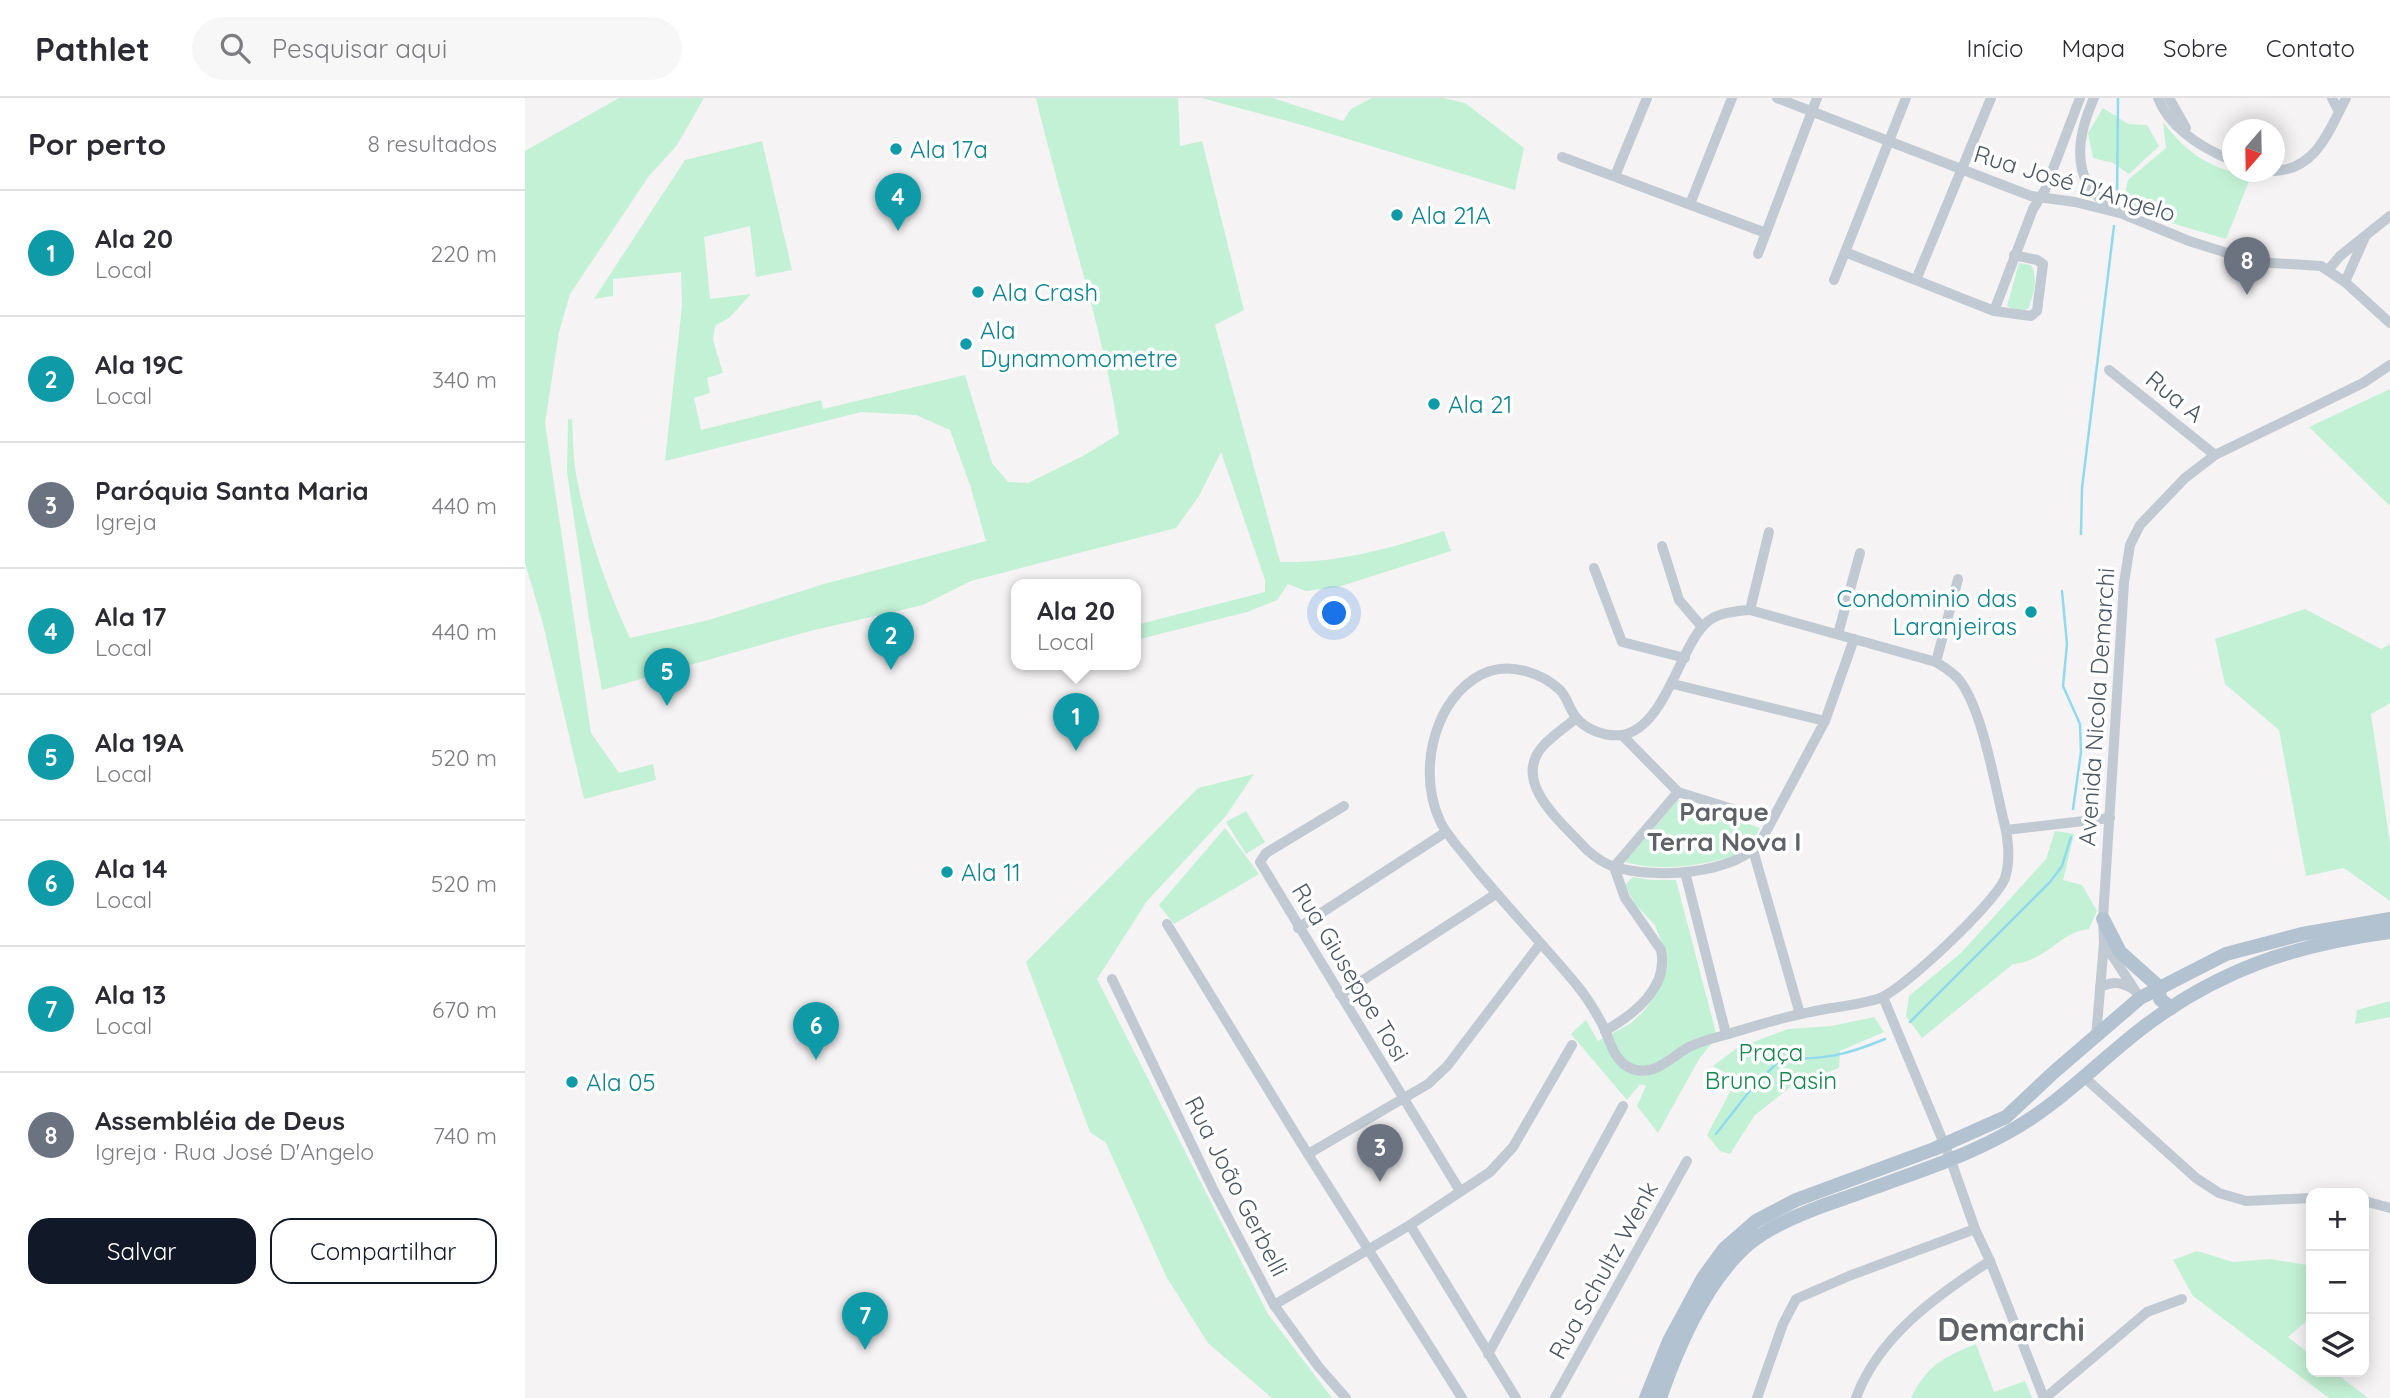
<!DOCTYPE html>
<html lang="pt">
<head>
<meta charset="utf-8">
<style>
	:root { --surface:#fff; --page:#f7f7f7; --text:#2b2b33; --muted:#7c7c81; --line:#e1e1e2; --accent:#111827 }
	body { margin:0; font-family:Quicksand,sans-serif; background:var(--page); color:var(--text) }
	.controls { position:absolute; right:21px; bottom:21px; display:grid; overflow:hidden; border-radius:14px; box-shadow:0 4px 18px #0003 }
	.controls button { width:63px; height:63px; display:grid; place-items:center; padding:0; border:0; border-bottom:2px solid var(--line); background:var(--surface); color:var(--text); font:35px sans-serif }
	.compass { position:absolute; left:1697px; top:21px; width:63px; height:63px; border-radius:50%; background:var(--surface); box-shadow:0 4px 18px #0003; rotate:200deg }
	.you { position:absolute; left:810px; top:516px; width:24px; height:24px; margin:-18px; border:5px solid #fff; border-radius:50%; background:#1a73e8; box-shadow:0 0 0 10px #1a73e833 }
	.badge { display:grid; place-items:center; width:46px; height:46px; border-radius:50%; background:var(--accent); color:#fff; font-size:23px; font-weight:700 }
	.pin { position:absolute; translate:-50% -58px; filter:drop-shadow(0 2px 4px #0008) }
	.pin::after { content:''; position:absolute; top:37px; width:24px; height:21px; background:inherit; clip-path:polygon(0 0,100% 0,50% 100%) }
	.popup { position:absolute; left:486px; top:481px; width:130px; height:91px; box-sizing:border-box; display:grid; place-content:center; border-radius:14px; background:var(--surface); filter:drop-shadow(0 2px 5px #0005); font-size:23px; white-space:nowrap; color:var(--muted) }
	.popup b { font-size:26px; color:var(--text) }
	.popup::after { content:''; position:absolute; left:50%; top:100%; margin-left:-14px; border:14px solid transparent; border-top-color:var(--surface) }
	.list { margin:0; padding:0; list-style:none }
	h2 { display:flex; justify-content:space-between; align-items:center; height:91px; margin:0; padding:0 28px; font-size:30px }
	h2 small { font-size:23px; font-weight:400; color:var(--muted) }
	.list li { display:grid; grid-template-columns:46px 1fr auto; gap:21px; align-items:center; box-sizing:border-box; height:126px; padding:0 28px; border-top:2px solid var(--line) }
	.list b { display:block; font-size:26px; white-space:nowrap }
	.list p { margin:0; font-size:23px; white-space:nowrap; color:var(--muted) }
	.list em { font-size:23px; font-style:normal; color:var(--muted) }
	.actions { display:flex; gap:14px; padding:21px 28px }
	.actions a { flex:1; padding:16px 0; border:2px solid var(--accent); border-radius:21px; text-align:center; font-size:24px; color:var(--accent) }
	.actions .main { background:var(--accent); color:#fff }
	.icon { flex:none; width:38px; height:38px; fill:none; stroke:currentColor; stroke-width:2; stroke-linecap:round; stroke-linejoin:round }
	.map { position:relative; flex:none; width:1865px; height:1300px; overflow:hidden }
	header { display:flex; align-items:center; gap:42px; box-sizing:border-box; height:98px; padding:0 35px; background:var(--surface); border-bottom:2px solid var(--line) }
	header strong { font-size:33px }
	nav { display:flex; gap:38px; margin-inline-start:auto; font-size:24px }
	.search { width:490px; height:63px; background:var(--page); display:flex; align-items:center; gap:18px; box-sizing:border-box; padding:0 24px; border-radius:38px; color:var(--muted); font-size:26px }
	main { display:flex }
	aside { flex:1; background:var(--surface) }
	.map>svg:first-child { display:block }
</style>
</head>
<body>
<header>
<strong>Pathlet</strong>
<div class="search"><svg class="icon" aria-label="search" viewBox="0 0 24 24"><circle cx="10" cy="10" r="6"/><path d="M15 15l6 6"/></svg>Pesquisar aqui</div>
<nav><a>Início</a><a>Mapa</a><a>Sobre</a><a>Contato</a></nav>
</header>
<main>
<aside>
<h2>Por perto<small>8 resultados</small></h2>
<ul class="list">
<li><span class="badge" style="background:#0f9aa8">1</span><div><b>Ala 20</b><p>Local</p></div><em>220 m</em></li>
<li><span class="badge" style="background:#0f9aa8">2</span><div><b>Ala 19C</b><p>Local</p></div><em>340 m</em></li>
<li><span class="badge" style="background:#6b7280">3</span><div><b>Paróquia Santa Maria</b><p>Igreja</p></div><em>440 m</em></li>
<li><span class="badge" style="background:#0f9aa8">4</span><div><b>Ala 17</b><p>Local</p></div><em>440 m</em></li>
<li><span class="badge" style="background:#0f9aa8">5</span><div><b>Ala 19A</b><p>Local</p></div><em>520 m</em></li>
<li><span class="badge" style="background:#0f9aa8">6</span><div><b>Ala 14</b><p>Local</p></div><em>520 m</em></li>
<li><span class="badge" style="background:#0f9aa8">7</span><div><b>Ala 13</b><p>Local</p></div><em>670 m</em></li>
<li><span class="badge" style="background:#6b7280">8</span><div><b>Assembléia de Deus</b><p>Igreja · Rua José D'Angelo</p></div><em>740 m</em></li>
</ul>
<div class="actions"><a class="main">Salvar</a><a>Compartilhar</a></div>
</aside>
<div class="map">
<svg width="1865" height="1300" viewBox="0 0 1865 1300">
	<rect width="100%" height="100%" fill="#f5f3f3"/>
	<g fill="#c3f1d5">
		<path d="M94,0H179L152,47L124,78L45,196L34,234L20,325L66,635L94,675L128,666L131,682L59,701L17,522L0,465V53Z"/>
		<path d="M511,0H653L655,48L677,43L719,212L690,227L755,464C815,465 863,451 919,433L926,453L813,489L781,493L763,486L752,502L722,514L611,542V527L740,494V482L696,354L674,398L651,430L446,483L398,507L285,533L77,592L64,521L42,374L43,321H47C48,337 48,354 50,370C60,428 80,487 105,540L184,522L299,486L461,443L445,387L425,332L391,317L336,314L140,363L157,208L156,174L88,181V198L69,201L160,62L237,43L267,172L231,179L225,128L179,139L185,201L226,196L205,219L190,228L188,242L198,275L182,280L185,295L169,300L176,332L296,302L298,311L440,277L467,365L483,384L503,385L558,358L594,336C577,222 537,112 511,0Z"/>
		<path d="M677,0H748L818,23L826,11L847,0H918L940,5L999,50L990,92L777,27Z"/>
		<path d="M1578,10L1603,26L1622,27L1634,48L1604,76L1588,65L1568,60L1563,35Z"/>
		<path d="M1638,24C1663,57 1686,71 1726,78L1701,141L1633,121L1598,104L1603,82L1641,50Z"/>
		<path d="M1494,165L1506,167C1514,180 1508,198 1503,211L1492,213L1482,208Z"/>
		<path d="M1865,291V408L1784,329Z"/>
		<path d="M1780,511L1856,551L1865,546V605L1846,616L1865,746V803L1819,770L1781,778L1754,632L1700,586L1690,541Z"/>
		<path d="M729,676L700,719L622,803L572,881L743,1216L807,1300H747L683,1245L642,1180L581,1045L565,1034L501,864L673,690Z"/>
		<path d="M1153,702L1235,730L1223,753C1186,767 1138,775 1100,764Z"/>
		<path d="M721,713L740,744L721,756L701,724Z"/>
		<path d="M700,730L734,776L649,826L634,807Z"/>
		<path d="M1530,733L1549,736L1538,782L1557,787L1572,813L1564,831C1534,834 1524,862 1488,866L1397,940L1381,918L1384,898L1436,855L1521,761Z"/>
		<path d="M1108,779L1126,782H1151L1192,939L1174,961L1133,1035L1112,1008L1121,988L1115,986L1102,1002L1046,936L1061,922L1073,943L1105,926L1117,915L1132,896L1140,854L1130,827L1110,806L1100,787Z"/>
		<path d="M1865,903V919L1830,926L1832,912Z"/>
		<path d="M1349,919L1359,934L1315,953L1314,970L1268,987L1230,1017L1205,1056L1195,1053L1182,1037L1212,981L1188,968L1212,950L1263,931L1307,928Z"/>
		<path d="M1672,1153L1708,1164L1745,1161L1782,1167L1786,1171V1219L1763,1239L1786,1257V1274H1809L1843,1300H1804L1668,1198L1648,1162Z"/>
		<path d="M1451,1246L1469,1294L1500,1283L1507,1300H1386C1402,1267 1419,1259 1451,1246Z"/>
	</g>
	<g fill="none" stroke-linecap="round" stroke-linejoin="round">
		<g stroke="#90daee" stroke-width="2.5">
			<path d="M1592,100L1593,0"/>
			<path d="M1556,436L1557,390L1589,128"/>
			<path d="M1537,493L1542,546L1538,588L1555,626L1556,654L1548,711"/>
			<path d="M1385,924L1525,784L1537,768L1546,739"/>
			<path d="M1191,1036L1227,990L1256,961C1301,961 1319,958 1360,941"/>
		</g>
		<g stroke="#c1cad2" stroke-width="10">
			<path d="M1252,0L1506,98L1550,104L1598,116L1664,143L1731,164L1796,168L1820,184L1865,225"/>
			<path d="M1569,0C1557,27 1548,59 1563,87C1569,98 1583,106 1593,113"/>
			<path d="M1633,0C1645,31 1679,51 1708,63"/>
			<path d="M1644,0L1661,30"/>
			<path d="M1807,0L1814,14"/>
			<path d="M1037,59L1241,135"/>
			<path d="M1750,73C1791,71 1804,33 1821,0"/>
			<path d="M1090,78L1122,0"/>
			<path d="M1165,106L1207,0"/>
			<path d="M1320,154L1469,213L1508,111L1520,92L1555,0"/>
			<path d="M1233,156L1292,0"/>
			<path d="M1803,172L1815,158L1865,118"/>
			<path d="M1309,182L1381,0"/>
			<path d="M1391,182L1466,0"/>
			<path d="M1820,184L1840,139"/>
			<path d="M1469,213L1506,218L1512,213L1518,166L1512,162L1489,157"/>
			<path d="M1584,272L1690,357"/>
			<path d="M1137,448L1154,502L1177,529"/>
			<path d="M1069,470L1097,544L1160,560"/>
			<path d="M1225,512L1411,564C1420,570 1428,574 1435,583C1457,612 1469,682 1478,720C1483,737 1486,762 1480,780C1471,804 1379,891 1355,900C1332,908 1305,909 1281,915C1254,920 1227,929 1200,937C1188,940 1175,944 1164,949C1145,959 1128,982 1103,969C1087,960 1084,938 1076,924C1069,911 1060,897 1051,886C1017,845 980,807 946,765C936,752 922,738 915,723C901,693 902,656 914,626C923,603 941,581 965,573C988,566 1017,575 1035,592C1042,599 1044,610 1050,618C1060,632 1081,639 1097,637C1144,629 1156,536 1188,520C1199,514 1213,513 1225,512Z"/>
			<path d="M1225,512L1244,434"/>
			<path d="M1313,536L1335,455"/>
			<path d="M1411,564L1433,481"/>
			<path d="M1148,586L1300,623"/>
			<path d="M1051,620C1041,629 1027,638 1018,648C985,685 1039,726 1062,752C1070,759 1079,766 1090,769C1129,781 1210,777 1236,743L1300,623L1329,541"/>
			<path d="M1097,637L1153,694L1246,723"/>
			<path d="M819,708L741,755L735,764L935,1093"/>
			<path d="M1481,732L1585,720"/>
			<path d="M1228,752L1275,916"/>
			<path d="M1089,769L1153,694"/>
			<path d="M1160,774L1201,936"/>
			<path d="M642,826L776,1045L937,1300"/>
			<path d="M773,830L921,734"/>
			<path d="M1579,845L1615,900"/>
			<path d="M587,881L688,1091L749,1207L793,1268L821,1300"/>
			<path d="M1575,889C1589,883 1595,884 1608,891"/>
			<path d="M815,897L971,796"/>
			<path d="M1358,899L1425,1060L1450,1131L1465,1163L1519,1300"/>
			<path d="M1080,933C1109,916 1144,890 1136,852L1100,800L1089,769"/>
			<path d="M1571,939L1579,845L1578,821L1599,485L1605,447L1615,427L1660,380L1690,357L1838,285L1865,267"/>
			<path d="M1560,980L1671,1080L1694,1095L1721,1103L1786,1100"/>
			<path d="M783,1056L903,986L923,967L1015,846"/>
			<path d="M1839,1103L1865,1110"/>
			<path d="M885,1127L991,1300"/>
			<path d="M749,1207L885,1127L965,1074L988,1049L1047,947"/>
			<path d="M963,1256L1098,1008"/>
			<path d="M1030,1300L1162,1063"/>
			<path d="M1232,1300L1258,1226L1271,1201L1324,1178L1450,1131"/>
			<path d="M1331,1300C1353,1239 1412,1197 1465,1163"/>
			<path d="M1520,1300L1622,1214L1657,1201"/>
		</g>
		<g stroke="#b3c2d1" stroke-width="14">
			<path d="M1578,821L1595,854L1634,889L1635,901L1646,910"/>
			<path d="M1121,1300L1144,1243L1178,1180L1199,1151L1231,1123L1271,1102L1409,1051L1481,1019L1529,974L1615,900L1701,856L1777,836L1865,821"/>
			<path d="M1135,1300C1153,1248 1182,1181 1225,1145C1249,1125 1290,1110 1320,1100C1374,1080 1432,1063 1482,1035C1532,1008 1572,965 1616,931C1694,871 1769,847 1865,834"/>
		</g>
	</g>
	<g fill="#0f9aa8" stroke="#fff" stroke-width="2.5">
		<circle cx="371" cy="51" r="7"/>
		<circle cx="872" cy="117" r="7"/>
		<circle cx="453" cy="194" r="7"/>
		<circle cx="441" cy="246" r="7"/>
		<circle cx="909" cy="306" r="7"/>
		<circle cx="1506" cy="514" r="7"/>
		<circle cx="422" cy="774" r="7"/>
		<circle cx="47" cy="984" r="7"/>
	</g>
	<g text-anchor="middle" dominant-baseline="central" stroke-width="7" stroke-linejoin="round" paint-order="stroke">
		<g font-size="24" fill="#0d838f" stroke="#fff" text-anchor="start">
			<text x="385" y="51">Ala 17a</text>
			<text x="886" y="117">Ala 21A</text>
			<text x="467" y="194">Ala Crash</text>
			<text x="455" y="232">Ala<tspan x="455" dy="28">Dynamomometre</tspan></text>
			<text x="923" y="306">Ala 21</text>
			<text x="1492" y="500" text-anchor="end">Condominio das<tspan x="1492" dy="28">Laranjeiras</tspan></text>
			<text x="436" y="774">Ala 11</text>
			<text x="61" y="984">Ala 05</text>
		</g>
		<g font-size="24" fill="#4a5661" stroke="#fff">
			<text transform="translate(1550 85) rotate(17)">Rua José D'Angelo</text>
			<text transform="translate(1650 298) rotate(39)">Rua A</text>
			<text transform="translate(1571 609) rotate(-86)">Avenida Nicola Demarchi</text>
			<text transform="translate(826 874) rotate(59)">Rua Giuseppe Tosi</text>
			<text transform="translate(712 1088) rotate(63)">Rua João Gerbelli</text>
			<text transform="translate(1078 1172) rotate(-61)">Rua Schultz Wenk</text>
		</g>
		<g font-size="24" fill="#17864f" stroke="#fff">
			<text x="1246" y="954">Praça<tspan x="1246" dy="28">Bruno Pasin</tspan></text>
		</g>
		<g font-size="26" font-weight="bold" fill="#5f6368" stroke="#fff">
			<text x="1199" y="713">Parque<tspan x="1199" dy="30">Terra Nova I</tspan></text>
		</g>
		<g font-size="32" font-weight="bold" fill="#5f6368" stroke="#fff">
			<text x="1486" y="1231">Demarchi</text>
		</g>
	</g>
</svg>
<div class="controls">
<button>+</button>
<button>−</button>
<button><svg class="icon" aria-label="layers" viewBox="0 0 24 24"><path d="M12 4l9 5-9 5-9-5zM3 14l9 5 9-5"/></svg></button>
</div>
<svg class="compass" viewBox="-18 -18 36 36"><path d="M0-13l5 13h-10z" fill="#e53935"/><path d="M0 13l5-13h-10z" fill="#7c7c81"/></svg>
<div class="you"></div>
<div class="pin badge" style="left:551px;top:653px;background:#0f9aa8">1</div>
<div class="popup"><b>Ala 20</b>Local</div>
<div class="pin badge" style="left:366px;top:572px;background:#0f9aa8">2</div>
<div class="pin badge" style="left:855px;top:1084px;background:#6b7280">3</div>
<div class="pin badge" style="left:373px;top:133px;background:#0f9aa8">4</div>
<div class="pin badge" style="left:142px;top:608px;background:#0f9aa8">5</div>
<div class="pin badge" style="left:291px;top:962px;background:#0f9aa8">6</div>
<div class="pin badge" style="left:340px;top:1252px;background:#0f9aa8">7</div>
<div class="pin badge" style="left:1722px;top:197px;background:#6b7280">8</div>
</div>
</main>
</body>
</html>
